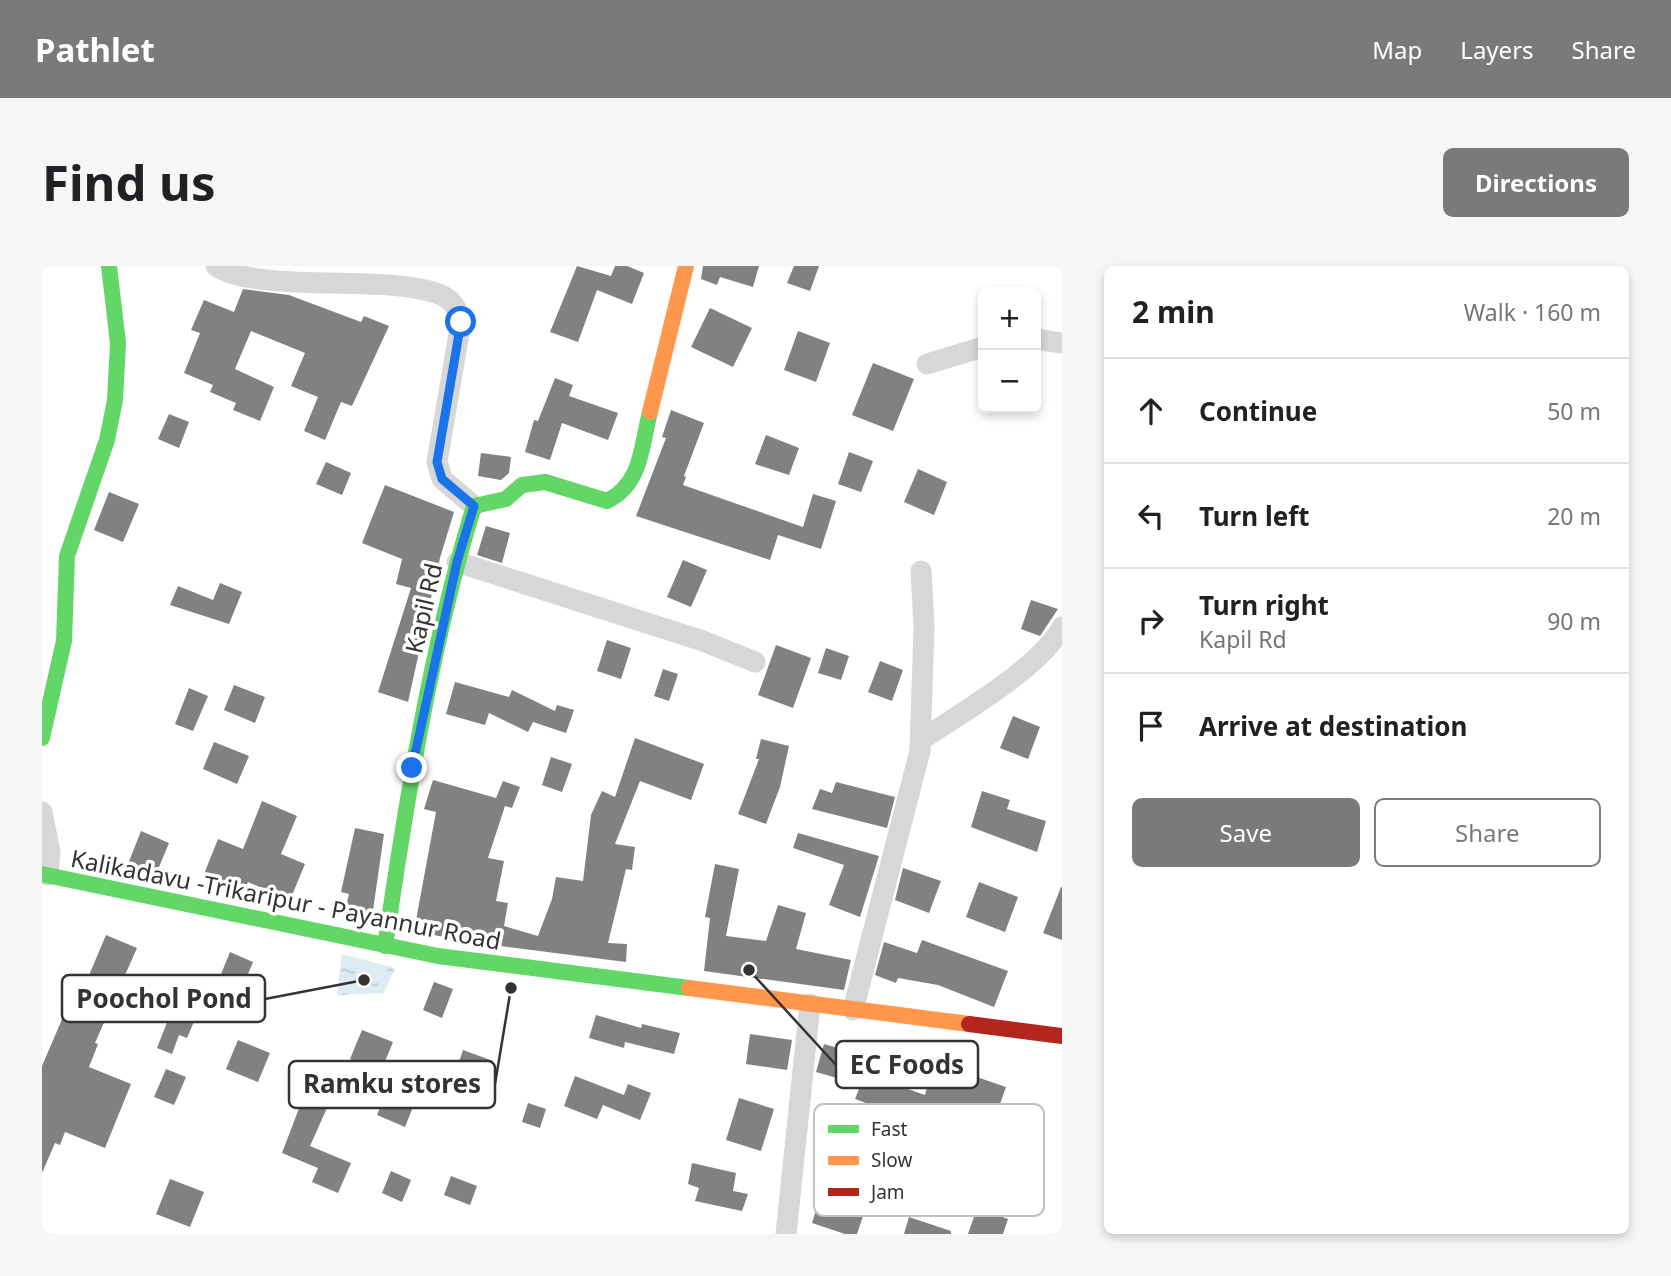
<!DOCTYPE html>
<html lang="en">
<head>
<meta charset="utf-8">
<style>
	:root { --surface:#fff; --page:#f6f6f6; --text:#202124; --muted:#757577; --line:#e0e0e0; --accent:#7a7a7a }
	body { margin:0; font-family:"Noto Sans",sans-serif; background:var(--page); color:var(--text) }
	.controls { position:absolute; right:21px; top:21px; display:grid; overflow:hidden; border-radius:10px; box-shadow:0 4px 10px #0003 }
	.controls button { width:63px; height:63px; display:grid; place-items:center; padding:0; border:0; border-bottom:2px solid var(--line); background:var(--surface); color:var(--text); font:35px sans-serif }
	.stop { position:absolute; width:21px; height:21px; margin:-16px; border:5px solid #1a73e8; border-radius:50%; background:#fff }
	.stop.end { background:#1a73e8; border-color:#fff; box-shadow:0 2px 7px #0008 }
	.list { margin:0; padding:0; list-style:none }
	h2 { display:flex; justify-content:space-between; align-items:center; height:91px; margin:0; padding:0 28px; font-size:30px }
	h2 small { font-size:23px; font-weight:400; color:var(--muted) }
	.list li { display:grid; grid-template-columns:46px 1fr auto; gap:21px; align-items:center; box-sizing:border-box; height:105px; padding:0 28px; border-top:2px solid var(--line) }
	.list b { display:block; font-size:26px; white-space:nowrap }
	.list p { margin:0; font-size:23px; white-space:nowrap; color:var(--muted) }
	.list em { font-size:23px; font-style:normal; color:var(--muted) }
	.actions { display:flex; gap:14px; padding:21px 28px }
	.actions a { flex:1; padding:16px 0; border:2px solid var(--accent); border-radius:10px; text-align:center; font-size:24px; color:var(--accent) }
	.actions .main { background:var(--accent); color:#fff }
	.icon { flex:none; width:38px; height:38px; fill:none; stroke:currentColor; stroke-width:2; stroke-linecap:round; stroke-linejoin:round }
	.map { position:relative; flex:none; width:1020px; height:968px; overflow:hidden; border-radius:10px }
	header { display:flex; align-items:center; gap:42px; box-sizing:border-box; height:98px; padding:0 35px; background:var(--accent); color:#fff }
	header strong { font-size:33px }
	nav { display:flex; gap:38px; margin-inline-start:auto; font-size:24px }
	.intro { display:flex; align-items:center; justify-content:space-between; box-sizing:border-box; height:168px; padding:0 42px }
	h1 { margin:0; font-size:49px }
	.button { padding:18px 32px; border-radius:10px; background:var(--accent); color:#fff; font-size:24px; font-weight:700 }
	main { display:flex; gap:42px; padding:0 42px }
	aside { flex:1; background:var(--surface); border-radius:10px; box-shadow:0 4px 10px #0003 }
	.map>svg:first-child { display:block }
</style>
</head>
<body>
<header>
<strong>Pathlet</strong>
<nav><a>Map</a><a>Layers</a><a>Share</a></nav>
</header>
<div class="intro"><h1>Find us</h1><a class="button">Directions</a></div>
<main>
<div class="map">
<svg width="1020" height="968" viewBox="0 0 1020 968">
	<defs>
		<pattern id="water-ripples" width="26" height="14" patternUnits="userSpaceOnUse" patternTransform="scale(1.75)"><rect width="26" height="14" fill="#ddebf3"/><path d="M2 4q2-2 4 0t4 0M15 11q2-2 4 0t4 0" fill="none" stroke="#becad1"/></pattern>
	</defs>
	<rect width="100%" height="100%" fill="#fff"/>
	<path fill="url(#water-ripples)" d="M300,688L353,702L342,727L295,729Z"/>
	<g fill="#818181">
		<path d="M535,0L569,10L573,0H585L602,7L590,38L555,24L536,76L508,66Z"/>
		<path d="M661,0H717L711,21L678,11L675,19L659,13Z"/>
		<path d="M752,0H777L768,25L745,17Z"/>
		<path d="M201,23L247,29L319,56L322,50L347,60L310,140L299,136L283,174L262,165L276,131L249,120L263,87L209,65L193,103L232,121L218,155L191,144L194,137L168,126L171,119L142,107L158,67L149,64L162,34L192,46Z"/>
		<path d="M668,42L710,62L691,101L649,81Z"/>
		<path d="M756,65L788,77L774,116L742,104Z"/>
		<path d="M831,97L872,113L851,165L810,149Z"/>
		<path d="M513,112L531,119L527,130L576,147L566,174L520,157L508,194L483,186L492,154L496,155Z"/>
		<path d="M629,144L662,157L642,210L644,211L641,219L761,261L771,228L794,235L779,283L736,269L728,294L594,250L624,172L620,171Z"/>
		<path d="M127,148L147,156L137,182L116,173Z"/>
		<path d="M724,169L757,182L747,209L713,198Z"/>
		<path d="M807,186L831,195L819,226L796,218Z"/>
		<path d="M439,187L469,191L467,207L459,214L436,210Z"/>
		<path d="M284,196L309,207L300,229L274,218Z"/>
		<path d="M876,203L905,216L892,249L862,236Z"/>
		<path d="M343,219L412,246L398,292L366,436L336,426L369,322L354,318L360,293L320,277Z"/>
		<path d="M67,226L97,238L81,276L52,264Z"/>
		<path d="M444,260L468,267L460,297L435,289Z"/>
		<path d="M641,294L665,304L649,341L625,331Z"/>
		<path d="M178,317L200,326L187,358L128,339L136,320L171,334Z"/>
		<path d="M989,334L1016,343L998,370L979,363Z"/>
		<path d="M565,374L589,382L579,413L555,405Z"/>
		<path d="M734,379L769,392L751,442L716,429Z"/>
		<path d="M784,382L807,390L799,414L776,407Z"/>
		<path d="M838,395L861,404L850,435L826,426Z"/>
		<path d="M621,403L636,408L627,435L612,430Z"/>
		<path d="M413,416L467,431L470,424L513,445L515,439L532,444L524,467L491,456L486,466L447,447L443,459L404,448Z"/>
		<path d="M192,419L223,431L213,457L182,444Z"/>
		<path d="M147,422L166,430L151,465L133,458Z"/>
		<path d="M971,450L998,461L986,493L958,482Z"/>
		<path d="M593,472L662,498L649,534L598,515L573,578L593,581L590,604L584,603L566,677L585,678L584,696L427,676L372,665L394,546L382,543L391,514L454,532L461,515L478,521L470,542L463,540L446,592L462,595L454,635L466,637L462,660L496,670L510,633L514,611L541,615L549,549L560,525L573,531Z"/>
		<path d="M719,473L747,480L738,521L724,558L696,548L717,493H714Z"/>
		<path d="M172,476L207,490L195,518L161,503Z"/>
		<path d="M509,491L530,498L520,526L500,519Z"/>
		<path d="M794,516L853,531L845,562L770,543L778,523L790,527Z"/>
		<path d="M940,525L968,534L965,543L1004,555L995,586L929,561Z"/>
		<path d="M220,535L255,550L239,588L263,598L248,634L206,616L200,629L160,613L176,573L201,583Z"/>
		<path d="M313,562L342,568L329,658L301,653L307,628L299,626Z"/>
		<path d="M99,565L127,577L112,613L84,603Z"/>
		<path d="M756,567L837,590L818,651L787,639L802,599L751,582Z"/>
		<path d="M673,598L697,603L684,670L724,675L736,639L764,647L754,683L809,694L802,724L662,705L668,652L663,651Z"/>
		<path d="M861,602L899,615L887,647L853,634Z"/>
		<path d="M937,616L976,631L963,666L924,651Z"/>
		<path d="M1019,621H1020V674L1001,667Z"/>
		<path d="M64,669L95,682L53,777L56,778L47,801L89,818L63,882L23,866L18,879L13,877L0,907V800L33,723L40,726Z"/>
		<path d="M880,674L966,705L952,741L896,719L856,712L854,717L833,709L842,676L875,687Z"/>
		<path d="M188,686L211,696L194,737L171,728Z"/>
		<path d="M392,716L411,723L400,752L381,744Z"/>
		<path d="M131,741L154,751L145,772L137,769L130,788L115,782Z"/>
		<path d="M554,749L599,762L600,758L638,767L632,788L583,776L582,782L547,772Z"/>
		<path d="M320,764L351,776L339,805L308,793Z"/>
		<path d="M708,768L750,774L745,804L704,798Z"/>
		<path d="M196,774L228,787L216,816L184,803Z"/>
		<path d="M782,778L810,786L802,814L774,806Z"/>
		<path d="M421,784L451,795L442,821L412,810Z"/>
		<path d="M893,791L925,800L923,807L964,821L953,852L922,840L911,870L844,848L845,845L813,833L823,808L883,829Z"/>
		<path d="M124,803L144,811L132,839L112,831Z"/>
		<path d="M272,803L298,813L268,880L309,897L296,927L270,916L276,902L240,887Z"/>
		<path d="M533,810L582,829L586,818L609,827L598,854L561,839L555,853L522,840Z"/>
		<path d="M347,819L375,831L363,861L335,849Z"/>
		<path d="M697,832L732,843L719,885L684,874Z"/>
		<path d="M486,837L504,843L498,862L480,856Z"/>
		<path d="M650,897L694,907L691,925L706,928L700,945L653,935L657,922L646,918Z"/>
		<path d="M349,905L369,914L360,936L340,927Z"/>
		<path d="M409,910L435,920L428,939L402,929Z"/>
		<path d="M128,913L162,926L148,961L114,948Z"/>
		<path d="M779,929L823,944L815,968H803L770,957Z"/>
		<path d="M935,942L966,953L961,968H926Z"/>
		<path d="M867,951L909,965V968H862Z"/>
	</g>
	<g fill="none" stroke-linecap="round" stroke-linejoin="round">
		<g stroke="#d7d7d7" stroke-width="21">
			<path d="M174,0C209,24 316,13 365,21C378,23 395,25 406,33C414,39 416,47 419,56L395,196L400,213L432,240"/>
			<path d="M994,73L1020,77"/>
			<path d="M885,98L941,81"/>
			<path d="M415,296L661,375L713,396"/>
			<path d="M879,474C919,447 998,402 1020,361"/>
			<path d="M0,546L8,585L6,609"/>
			<path d="M811,744L878,485L882,360L879,305"/>
			<path d="M744,968L768,738"/>
		</g>
		<g stroke="#63d668" stroke-width="16">
			<path d="M0,472L22,375L25,290L65,174L73,134L76,77L67,0"/>
			<path d="M0,608L396,690L647,722"/>
			<path d="M343,680C365,532 388,383 432,240L464,233L480,219L503,216L565,235C600,218 599,181 608,146"/>
		</g>
		<g stroke="#ff974d" stroke-width="16">
			<path d="M608,146L644,0"/>
			<path d="M647,722L927,758"/>
		</g>
		<path stroke="#b3261e" stroke-width="16" d="M927,758L1020,770"/>
	</g>
	<g fill="none" stroke-linecap="round" stroke-linejoin="round">
		<path stroke="#1a73e8" stroke-width="9" d="M370,502L415,296L432,240L400,213L395,196L419,56"/>
	</g>
	<g text-anchor="middle" dominant-baseline="central" stroke-width="7" stroke-linejoin="round" paint-order="stroke">
		<g font-size="24" fill="#333" stroke="#fff">
			<text transform="translate(381 342) rotate(-77)">Kapil Rd</text>
			<text transform="translate(244 633) rotate(11)">Kalikadavu -Trikaripur - Payannur Road</text>
		</g>
	</g>
	<rect x="772" y="838" width="230" height="112" rx="10" fill="#fff" stroke="#c2c2c2" stroke-width="2"/>
	<rect x="786" y="859" width="31" height="8" fill="#63d668"/>
	<rect x="786" y="890" width="31" height="9" fill="#ff974d"/>
	<rect x="786" y="922" width="31" height="8" fill="#b3261e"/>
	<g font-size="19" fill="#333">
		<text x="829" y="870">Fast</text>
		<text x="829" y="901">Slow</text>
		<text x="829" y="933">Jam</text>
	</g>
	<path fill="none" stroke="#333" stroke-width="2.5" d="M322 714L223 733M707 704L794 799M469 722L453 818"/>
	<g fill="#333" stroke="#fff" stroke-width="2.5">
		<circle cx="322" cy="714" r="7"/>
		<circle cx="707" cy="704" r="7"/>
		<circle cx="469" cy="722" r="7"/>
	</g>
	<g fill="#fff" stroke="#333" stroke-width="2.5">
		<rect x="20" y="709" width="203" height="47" rx="7"/>
		<rect x="794" y="775" width="142" height="47" rx="7"/>
		<rect x="247" y="795" width="206" height="47" rx="7"/>
	</g>
	<g font-size="26" text-anchor="middle" font-weight="bold" fill="#333">
		<text x="122" y="742">Poochol Pond</text>
		<text x="865" y="808">EC Foods</text>
		<text x="350" y="827">Ramku stores</text>
	</g>
</svg>
<div class="controls">
<button>+</button>
<button>−</button>
</div>
<div class="stop" style="left:419px;top:56px"></div>
<div class="stop end" style="left:370px;top:502px"></div>
</div>
<aside>
<h2>2 min<small>Walk · 160 m</small></h2>
<ul class="list">
<li><svg class="icon" aria-label="ahead" viewBox="0 0 24 24"><path d="M12 20V5M6 11l6-6 6 6"/></svg><div><b>Continue</b></div><em>50 m</em></li>
<li><svg class="icon" aria-label="left" viewBox="0 0 24 24"><path d="M17 20v-9H6M10 6l-5 5 5 5"/></svg><div><b>Turn left</b></div><em>20 m</em></li>
<li><svg class="icon" aria-label="right" viewBox="0 0 24 24"><path d="M7 20v-9h11M14 6l5 5-5 5"/></svg><div><b>Turn right</b><p>Kapil Rd</p></div><em>90 m</em></li>
<li><svg class="icon" aria-label="arrive" viewBox="0 0 24 24"><path d="M6 21V4h12l-3 4 3 4H6"/></svg><div><b>Arrive at destination</b></div></li>
</ul>
<div class="actions"><a class="main">Save</a><a>Share</a></div>
</aside>
</main>
</body>
</html>
